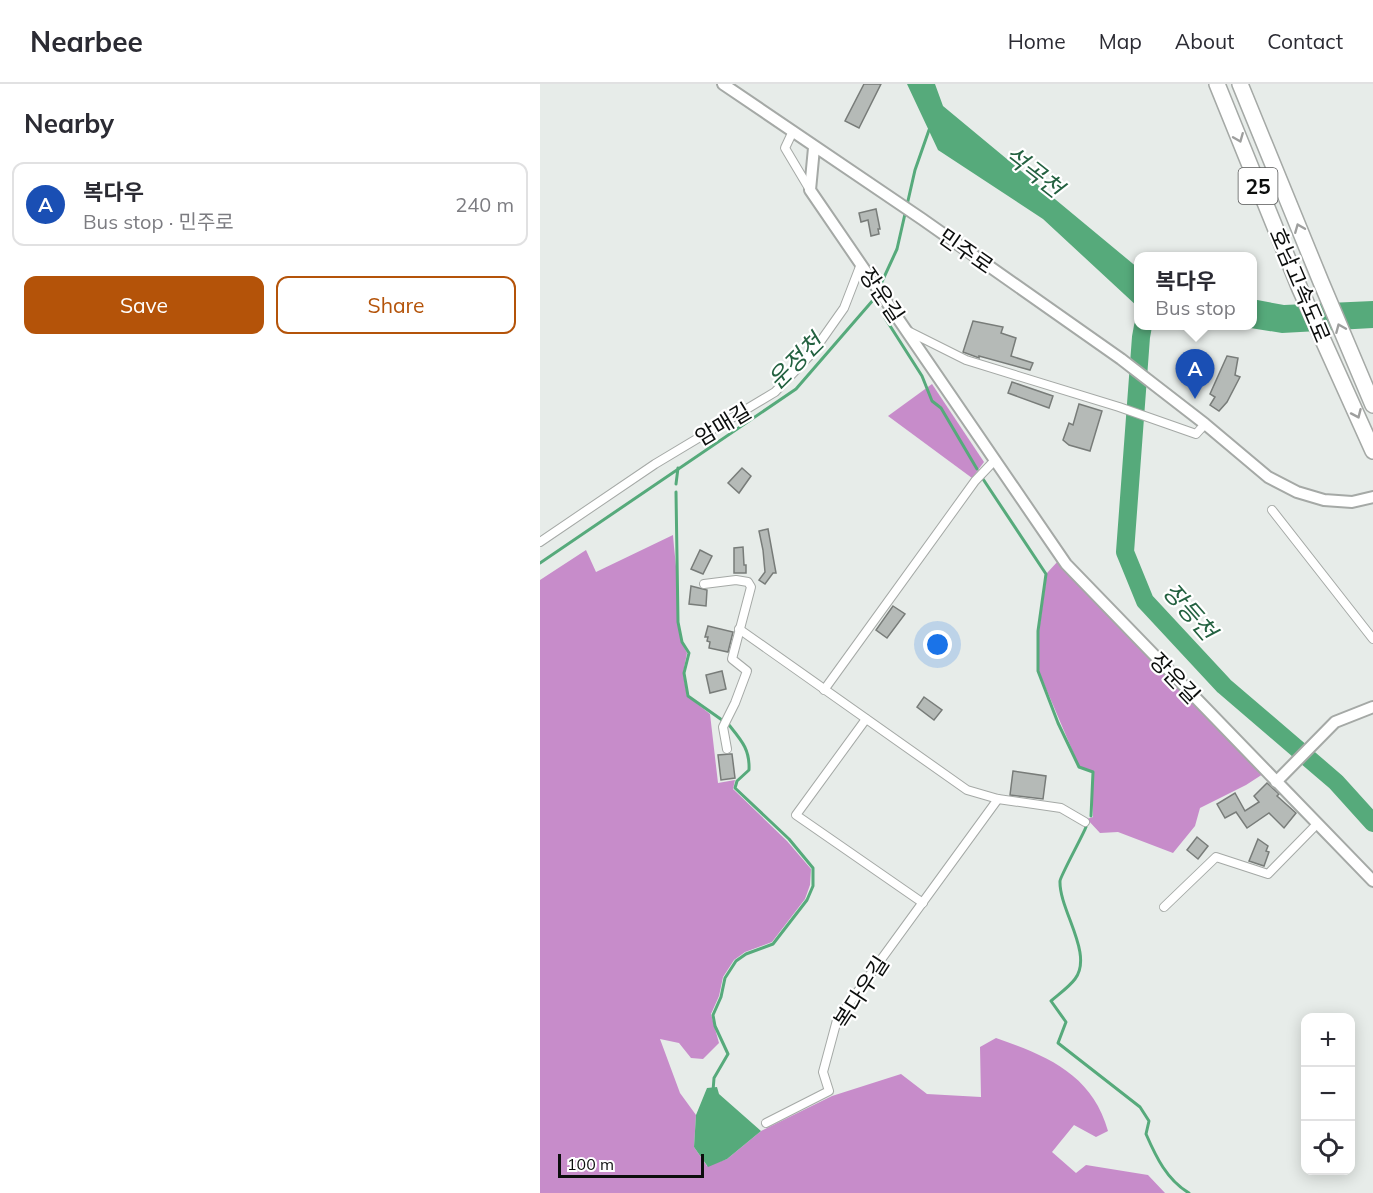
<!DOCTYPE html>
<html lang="en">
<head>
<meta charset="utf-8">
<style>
	:root { --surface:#fff; --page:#f7f7f7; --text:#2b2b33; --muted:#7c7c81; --line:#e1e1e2; --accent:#b45309 }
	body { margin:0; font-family:Mulish,"Noto Sans KR",sans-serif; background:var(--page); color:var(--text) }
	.controls { position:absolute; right:18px; bottom:18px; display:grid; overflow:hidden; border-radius:12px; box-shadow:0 3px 15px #0003 }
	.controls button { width:54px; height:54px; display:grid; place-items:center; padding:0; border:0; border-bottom:2px solid var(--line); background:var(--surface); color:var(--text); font:30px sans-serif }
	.scale { position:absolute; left:18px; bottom:15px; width:146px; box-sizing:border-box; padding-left:6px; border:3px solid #0c0e0d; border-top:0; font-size:16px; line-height:21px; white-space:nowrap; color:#0c0e0d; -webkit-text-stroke:4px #fff; paint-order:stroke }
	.you { position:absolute; left:398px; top:561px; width:21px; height:21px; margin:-15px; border:4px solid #fff; border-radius:50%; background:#1a73e8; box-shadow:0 0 0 9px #1a73e833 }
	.badge { display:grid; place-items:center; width:39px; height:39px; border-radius:50%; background:var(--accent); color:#fff; font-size:20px; font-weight:700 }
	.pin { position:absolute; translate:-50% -50px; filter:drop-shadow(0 2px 3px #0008) }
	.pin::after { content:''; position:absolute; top:32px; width:21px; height:18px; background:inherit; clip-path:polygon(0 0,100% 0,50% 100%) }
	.popup { position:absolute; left:594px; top:168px; width:123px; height:78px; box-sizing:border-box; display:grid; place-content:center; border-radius:12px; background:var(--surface); filter:drop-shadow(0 2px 4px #0005); font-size:20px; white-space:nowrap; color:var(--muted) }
	.popup b { font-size:22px; color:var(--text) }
	.popup::after { content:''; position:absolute; left:50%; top:100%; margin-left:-12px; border:12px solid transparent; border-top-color:var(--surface) }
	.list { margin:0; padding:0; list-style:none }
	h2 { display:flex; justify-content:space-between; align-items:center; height:78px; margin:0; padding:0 24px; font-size:26px }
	h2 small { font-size:20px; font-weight:400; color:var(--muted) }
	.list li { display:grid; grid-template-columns:39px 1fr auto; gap:18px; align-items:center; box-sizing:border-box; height:84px; margin:0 12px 12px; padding:0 12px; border:2px solid var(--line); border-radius:12px }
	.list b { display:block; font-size:22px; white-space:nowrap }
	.list p { margin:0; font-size:20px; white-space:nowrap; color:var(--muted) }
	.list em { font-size:20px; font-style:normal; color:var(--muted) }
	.actions { display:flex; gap:12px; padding:18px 24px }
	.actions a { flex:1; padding:14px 0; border:2px solid var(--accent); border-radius:12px; text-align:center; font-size:21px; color:var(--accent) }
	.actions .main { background:var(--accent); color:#fff }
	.icon { flex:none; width:33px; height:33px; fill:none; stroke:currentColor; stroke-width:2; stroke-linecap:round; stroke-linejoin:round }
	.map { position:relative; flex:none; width:833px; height:1109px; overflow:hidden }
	header { display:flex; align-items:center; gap:36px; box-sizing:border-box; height:84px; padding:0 30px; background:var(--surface); border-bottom:2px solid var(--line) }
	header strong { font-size:28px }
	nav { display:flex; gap:33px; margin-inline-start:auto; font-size:21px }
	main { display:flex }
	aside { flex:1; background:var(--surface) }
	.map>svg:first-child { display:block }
</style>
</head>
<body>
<header>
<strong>Nearbee</strong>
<nav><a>Home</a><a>Map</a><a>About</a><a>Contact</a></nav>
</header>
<main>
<aside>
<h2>Nearby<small></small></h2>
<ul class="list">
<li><span class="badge" style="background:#1a4fb4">A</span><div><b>복다우</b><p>Bus stop · 민주로</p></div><em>240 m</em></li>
</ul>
<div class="actions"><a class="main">Save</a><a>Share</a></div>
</aside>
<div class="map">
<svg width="833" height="1109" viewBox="0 0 833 1109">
	<rect width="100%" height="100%" fill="#e7ece9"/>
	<g fill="#c78cca">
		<path d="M392,300L444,378L432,394L348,332Z"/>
		<path d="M133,451C134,465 136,480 137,494C138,521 134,545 147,569L143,589L147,612L170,630L178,699L195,696L193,705L247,757L271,785L270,801L265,815L232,858L205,868L194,876L183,893L179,912L171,930L179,959L163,975L151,974L139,959L120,955L140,1009L156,1031L154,1063L167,1082L187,1075L221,1047L292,1012L361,990L387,1010L441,1013L440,963L456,954C507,972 552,990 568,1047L556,1053L534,1041L512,1068L536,1089L546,1081L608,1091L625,1109H0V496L46,466L56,488Z"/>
		<path d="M519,476L723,690L706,701L660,724L655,742L633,769L578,748L560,749L547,735L553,733V688L539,682L499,588V547L507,489Z"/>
	</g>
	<g fill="#56aa7b">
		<path d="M367,0H395L403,22L598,184V223L503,135L398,66Z"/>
		<path d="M712,215L744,221L833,217V244L742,249L698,242H712Z"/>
		<path d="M177,1003L179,1010L221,1047L187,1075L168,1083L154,1063L156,1031L167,1004Z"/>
	</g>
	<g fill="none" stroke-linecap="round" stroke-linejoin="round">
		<g stroke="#56aa7b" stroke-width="3">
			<path d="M340,202L357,165L375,86L389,46"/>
			<path d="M345,234L382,292L392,317L401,324L437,385"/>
			<path d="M443,395L506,490L498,547V587L518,639L539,683L553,688L551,732"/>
			<path d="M136,400L138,384"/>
			<path d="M136,408L138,538L142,558L149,569L144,589L148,612L182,636"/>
			<path d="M0,479L256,305L334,215L337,208"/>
			<path d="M546,743C543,751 520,793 520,797C519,826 554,870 535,895C529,903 519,910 511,917L526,938L518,959L600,1023L609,1037L606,1050C616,1073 627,1096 649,1109"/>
			<path d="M173,1007L174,994L188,970L175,942L173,931L181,913L185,894L196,877L206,870L233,860L267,816L273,802V784L249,755L195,704L197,697L209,686C210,665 201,656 189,641"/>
		</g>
		<path stroke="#56aa7b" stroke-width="18" d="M603,242L601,253L585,468L605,517L684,602L796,698L833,739"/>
	</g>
	<g fill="#b5bab7" stroke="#787c79" stroke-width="1.5">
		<path d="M324,0H341L319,44L305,37Z"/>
		<path d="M336,125L340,145H338L339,150L331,152L328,136L321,138L319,129Z"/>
		<path d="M433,237L463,243L461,249L476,254L471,272L493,279L490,286L439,272V274L423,268Z"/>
		<path d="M687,272L698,274L695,291L700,293L687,318L679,327L670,321L675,313L670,310Z"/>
		<path d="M472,298L513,312L509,324L468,309Z"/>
		<path d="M539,320L562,327L550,367L529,361L523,356L529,339L533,341Z"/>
		<path d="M202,384L211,392L199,409L188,399Z"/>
		<path d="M228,445L236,489H233L225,500L219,496L225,488L223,466L219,447Z"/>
		<path d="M203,463L204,481H206V489H194V464Z"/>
		<path d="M160,466L172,472L163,490L151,485Z"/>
		<path d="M151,502L167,506L166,522L149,520Z"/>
		<path d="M353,522L365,530L347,554L336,546Z"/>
		<path d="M168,542L193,548L188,568L169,564L170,558L167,557L168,553H165Z"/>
		<path d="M182,587L186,605L170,609L166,591Z"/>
		<path d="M384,613L402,626L394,636L377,623Z"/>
		<path d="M190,670H192L195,694L181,696L178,671Z"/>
		<path d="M473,687L506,692L503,715L470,711Z"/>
		<path d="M727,699L739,710L737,712L756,729L744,744L729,729L707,744L696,728L685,734L677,720L695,709L705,727L719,718L714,712Z"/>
		<path d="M657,753L668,762L658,775L647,766Z"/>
		<path d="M718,755L728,762L726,767L729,768L724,782L709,777Z"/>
	</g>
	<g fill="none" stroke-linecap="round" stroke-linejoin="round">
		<g stroke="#a5a9a6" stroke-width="10">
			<g id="minor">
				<path d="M253,47L245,64L270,106"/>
				<path d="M368,247L426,276L579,323L656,350L665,340"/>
				<path d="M732,426L833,555"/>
				<path d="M0,458L115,380L235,308L273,268L304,224L321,180"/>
				<path d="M164,500L196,496L208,498L211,503L192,575L207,587L195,619L183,643L187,665"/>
				<path d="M199,545L427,706L458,715L521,724L545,738"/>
				<path d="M284,606L435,397L455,376"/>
				<path d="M326,635L256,731L383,819"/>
				<path d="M624,823L676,773L728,790L777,740"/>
				<path d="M226,1039L289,1007L283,988L297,936L458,715"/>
			</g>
		</g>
		<g stroke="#a5a9a6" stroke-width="14">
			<g id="tertiary">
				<path d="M274,64L270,106L526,480L833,797"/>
				<path d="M736,698L795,638L833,623"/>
			</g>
		</g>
		<g stroke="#a5a9a6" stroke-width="14">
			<path id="secondary" d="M183,0L382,135L581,275L665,340L728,393L757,408L784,416L812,418L833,413"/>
		</g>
		<g stroke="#a5a9a6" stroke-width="18">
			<g id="motorway">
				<path d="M677,0L760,205L833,367"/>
				<path d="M700,0L781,198L833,321"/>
			</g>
		</g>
		<use href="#minor" stroke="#fff" stroke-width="8"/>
		<use href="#tertiary" stroke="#fff" stroke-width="10"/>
		<use href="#secondary" stroke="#fff" stroke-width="10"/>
		<use href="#motorway" stroke="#fff" stroke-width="15"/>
	</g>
	<defs><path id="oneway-chevron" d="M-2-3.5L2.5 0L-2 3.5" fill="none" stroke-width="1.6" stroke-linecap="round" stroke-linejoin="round" transform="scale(1.5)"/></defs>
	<g stroke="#9e9f9e">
		<use href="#oneway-chevron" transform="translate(699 54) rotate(68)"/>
		<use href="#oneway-chevron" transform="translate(759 144) rotate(-112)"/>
		<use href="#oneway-chevron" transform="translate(800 244) rotate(-113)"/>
		<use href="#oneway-chevron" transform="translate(817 330) rotate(66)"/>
	</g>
	<g text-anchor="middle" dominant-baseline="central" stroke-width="4.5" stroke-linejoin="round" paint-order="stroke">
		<rect fill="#fff" stroke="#555656" stroke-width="1.5" x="698.5" y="84" width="39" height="36" rx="4.5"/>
		<g font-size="21" font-weight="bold" fill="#0c0e0d">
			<text x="718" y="102">25</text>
		</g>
		<g font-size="22" fill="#0c0e0d" stroke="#fff">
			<text transform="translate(426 167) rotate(35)">민주로</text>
			<text transform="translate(760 201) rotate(67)">호남고속도로</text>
			<text transform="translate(342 211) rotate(56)">장운길</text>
			<text transform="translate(183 340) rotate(-31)">암매길</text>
			<text transform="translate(635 594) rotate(46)">장운길</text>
			<text transform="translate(321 908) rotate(-57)">복다우길</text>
		</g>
		<g font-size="24" font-style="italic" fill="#236140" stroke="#fff">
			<text transform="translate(494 87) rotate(38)">석곡천</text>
			<text transform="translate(255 277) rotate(-45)">운정천</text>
			<text transform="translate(650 527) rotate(49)">장등천</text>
		</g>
	</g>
</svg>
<div class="controls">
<button>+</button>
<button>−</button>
<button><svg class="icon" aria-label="locate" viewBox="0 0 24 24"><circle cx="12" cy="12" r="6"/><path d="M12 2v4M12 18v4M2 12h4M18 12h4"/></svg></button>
</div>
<div class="scale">100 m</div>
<div class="you"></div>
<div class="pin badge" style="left:655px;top:315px;background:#1a4fb4">A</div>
<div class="popup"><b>복다우</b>Bus stop</div>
</div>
</main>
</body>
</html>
